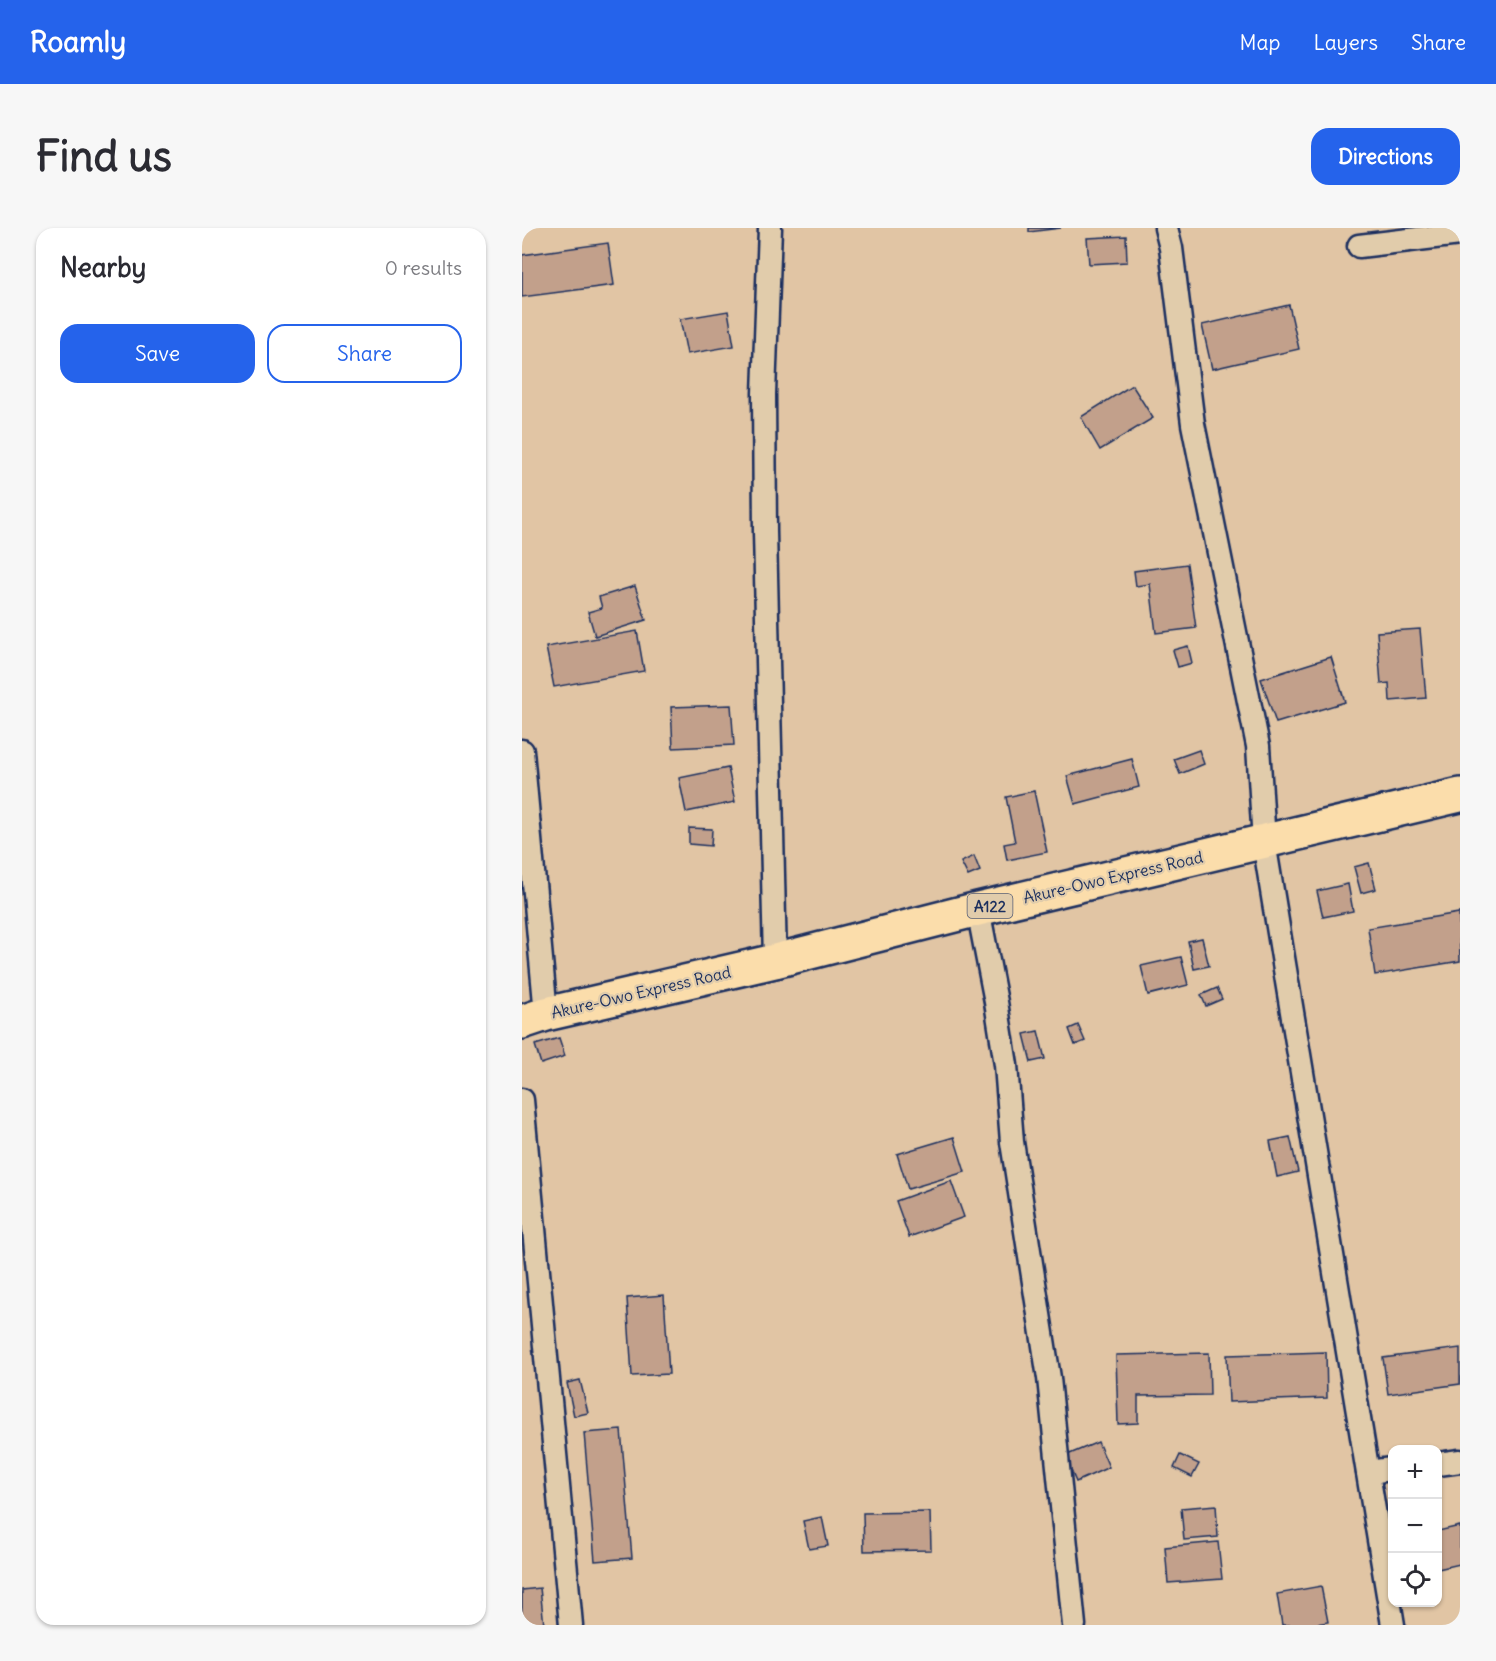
<!DOCTYPE html>
<html lang="en">
<head>
<meta charset="utf-8">
<style>
	:root { --surface:#fff; --page:#f7f7f7; --text:#2b2b33; --muted:#7c7c81; --line:#e1e1e2; --accent:#2563eb }
	body { margin:0; font-family:Delius,sans-serif; background:var(--page); color:var(--text) }
	.controls { position:absolute; right:18px; bottom:18px; display:grid; overflow:hidden; border-radius:12px; box-shadow:0 2px 4px #0004 }
	.controls button { width:54px; height:54px; display:grid; place-items:center; padding:0; border:0; border-bottom:2px solid var(--line); background:var(--surface); color:var(--text); font:30px sans-serif }
	.list { margin:0; padding:0; list-style:none }
	h2 { display:flex; justify-content:space-between; align-items:center; height:78px; margin:0; padding:0 24px; font-size:26px }
	h2 small { font-size:20px; font-weight:400; color:var(--muted) }
	.actions { display:flex; gap:12px; padding:18px 24px }
	.actions a { flex:1; padding:14px 0; border:2px solid var(--accent); border-radius:18px; text-align:center; font-size:21px; color:var(--accent) }
	.actions .main { background:var(--accent); color:#fff }
	.icon { flex:none; width:33px; height:33px; fill:none; stroke:currentColor; stroke-width:2; stroke-linecap:round; stroke-linejoin:round }
	.map { position:relative; flex:none; width:938px; height:1397px; overflow:hidden; border-radius:18px }
	header { display:flex; align-items:center; gap:36px; box-sizing:border-box; height:84px; padding:0 30px; background:var(--accent); color:#fff }
	header strong { font-size:28px }
	nav { display:flex; gap:33px; margin-inline-start:auto; font-size:21px }
	.intro { display:flex; align-items:center; justify-content:space-between; box-sizing:border-box; height:144px; padding:0 36px }
	h1 { margin:0; font-size:42px }
	.button { padding:15px 27px; border-radius:18px; background:var(--accent); color:#fff; font-size:21px; font-weight:700 }
	main { display:flex; gap:36px; padding:0 36px }
	aside { flex:1; background:var(--surface); border-radius:18px; box-shadow:0 2px 4px #0004 }
	.map>svg:first-child { display:block }
</style>
</head>
<body>
<header>
<strong>Roamly</strong>
<nav><a>Map</a><a>Layers</a><a>Share</a></nav>
</header>
<div class="intro"><h1>Find us</h1><a class="button">Directions</a></div>
<main>
<aside>
<h2>Nearby<small>0 results</small></h2>
<ul class="list">
</ul>
<div class="actions"><a class="main">Save</a><a>Share</a></div>
</aside>
<div class="map">
<svg width="938" height="1397" viewBox="0 0 938 1397">
	<rect width="100%" height="100%" fill="#e1c5a4"/>
	<filter id="ink" filterUnits="userSpaceOnUse"><feTurbulence type="fractalNoise" baseFrequency=".0167" numOctaves="2"/><feDisplacementMap in="SourceGraphic" scale="12" xChannelSelector="R" yChannelSelector="G"/><feConvolveMatrix kernelMatrix="1 2 1 2 8 2 1 2 1" color-interpolation-filters="sRGB"/></filter>
	<g filter="url(#ink)">
		<g fill="#c2a08b" stroke="#1b2f5e" stroke-width="1.5">
			<path d="M507,0H539L507,4Z"/>
			<path d="M604,8L605,34L567,36L565,10Z"/>
			<path d="M86,15L92,57L0,69V27Z"/>
			<path d="M767,77L777,121L690,141L680,97Z"/>
			<path d="M206,83L212,118L165,126L158,91Z"/>
			<path d="M610,157L631,190L578,222L559,189Z"/>
			<path d="M665,336L674,400L634,405L628,356L614,358L612,343Z"/>
			<path d="M113,358L124,392L73,408L66,384L80,380L77,369Z"/>
			<path d="M898,401L904,470L868,473L867,455L859,456L855,404Z"/>
			<path d="M115,403L122,443L32,459L24,419Z"/>
			<path d="M666,418L670,435L656,439L651,422Z"/>
			<path d="M809,429L823,474L754,495L739,451Z"/>
			<path d="M209,477L212,517L151,520L149,479Z"/>
			<path d="M677,522L682,536L658,546L652,531Z"/>
			<path d="M610,531L617,559L553,576L545,548Z"/>
			<path d="M206,540L213,574L164,584L157,550Z"/>
			<path d="M512,563L525,624L485,632L482,616L493,614L484,569Z"/>
			<path d="M167,600L190,601L189,618L167,616Z"/>
			<path d="M452,628L458,643L446,648L439,634Z"/>
			<path d="M847,635L854,661L839,665L832,639Z"/>
			<path d="M826,656L831,683L801,689L795,663Z"/>
			<path d="M937,685L938,733L853,747L846,700Z"/>
			<path d="M680,710L687,738L672,741L666,713Z"/>
			<path d="M659,729L666,757L626,767L619,738Z"/>
			<path d="M695,760L700,771L684,778L679,767Z"/>
			<path d="M556,797L563,813L553,817L547,801Z"/>
			<path d="M516,803L523,831L509,834L502,806Z"/>
			<path d="M37,810L43,828L19,836L13,817Z"/>
			<path d="M432,909L443,944L386,961L375,926Z"/>
			<path d="M768,909L776,944L755,949L748,913Z"/>
			<path d="M429,953L442,989L387,1009L374,973Z"/>
			<path d="M142,1067L147,1146L110,1148L105,1070Z"/>
			<path d="M938,1120V1156L866,1166L861,1130Z"/>
			<path d="M804,1124L805,1170L707,1174L705,1127Z"/>
			<path d="M687,1125L688,1167L616,1168V1195L596,1196L594,1127Z"/>
			<path d="M58,1152L66,1185L52,1188L45,1155Z"/>
			<path d="M99,1202L110,1330L73,1333L62,1205Z"/>
			<path d="M576,1214L587,1239L554,1254L543,1228Z"/>
			<path d="M658,1227L677,1236L670,1249L652,1240Z"/>
			<path d="M694,1277L696,1309L662,1312L659,1280Z"/>
			<path d="M408,1284L409,1322L342,1323L341,1285Z"/>
			<path d="M300,1289L306,1318L287,1321L281,1293Z"/>
			<path d="M938,1298V1336L916,1341V1303Z"/>
			<path d="M696,1314L700,1351L646,1355L643,1319Z"/>
			<path d="M799,1358L806,1394L789,1397H760L755,1366Z"/>
			<path d="M18,1360L22,1397H0V1362Z"/>
		</g>
		<g fill="none" stroke-linecap="round" stroke-linejoin="round">
			<g stroke="#1b2f5e" stroke-width="27">
				<g id="street">
					<path d="M248,0L242,166L243,304L253,733"/>
					<path d="M644,0L649,20L671,196L736,518L742,614L871,1397"/>
					<path d="M837,18L938,6"/>
					<path d="M0,523L24,786"/>
					<path d="M456,681L474,774L484,837L490,914L527,1150L552,1397"/>
					<path d="M0,872L49,1397"/>
					<path d="M916,1236L938,1233"/>
					<path d="M846,1244L870,1241"/>
				</g>
			</g>
			<g stroke="#1b2f5e" stroke-width="38">
				<path id="highway" d="M0,794L24,786L253,733L456,681L938,567"/>
			</g>
			<use href="#street" stroke="#e1ccab" stroke-width="22"/>
			<use href="#highway" stroke="#fbddab" stroke-width="33"/>
		</g>
	</g>
	<g text-anchor="middle" dominant-baseline="central" stroke-width="4.5" stroke-linejoin="round" paint-order="stroke">
		<rect fill="#e1ccab" stroke="#565e75" stroke-width="1.5" x="445.5" y="666" width="45" height="24" rx="4.5"/>
		<g font-size="15" font-weight="bold" fill="#1b2f5e">
			<text x="468" y="678">A122</text>
		</g>
		<g font-size="16" fill="#1b2f5e" stroke="#e1ccab">
			<text transform="translate(591 649) rotate(-13)">Akure-Owo Express Road</text>
			<text transform="translate(119 764) rotate(-13)">Akure-Owo Express Road</text>
		</g>
	</g>
</svg>
<div class="controls">
<button>+</button>
<button>−</button>
<button><svg class="icon" aria-label="locate" viewBox="0 0 24 24"><circle cx="12" cy="12" r="6"/><path d="M12 2v4M12 18v4M2 12h4M18 12h4"/></svg></button>
</div>
</div>
</main>
</body>
</html>
